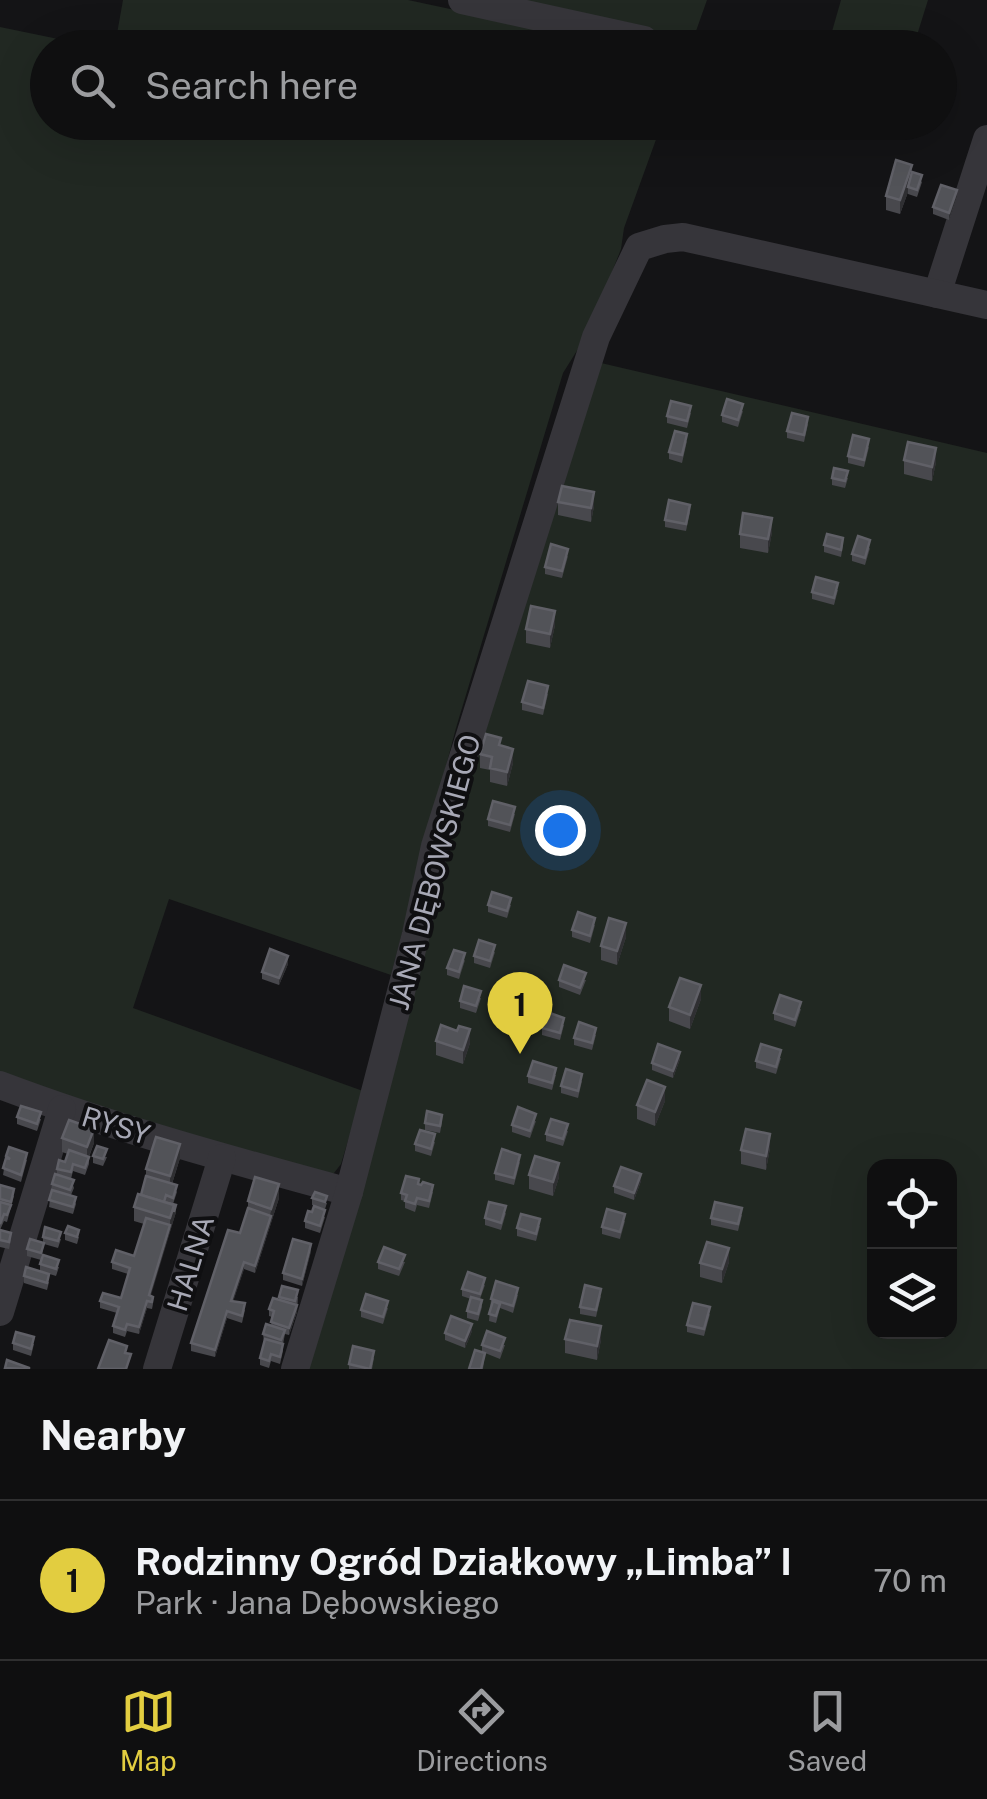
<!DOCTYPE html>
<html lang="en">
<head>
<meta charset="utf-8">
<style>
	:root { --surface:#0f0f10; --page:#1d1d1e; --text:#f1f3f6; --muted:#9b9c9f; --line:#2f2f30; --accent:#e2cd40 }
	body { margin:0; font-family:"Public Sans",sans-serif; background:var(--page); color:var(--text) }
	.controls { position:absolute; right:30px; bottom:30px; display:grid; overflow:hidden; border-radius:20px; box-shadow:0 10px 40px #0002 }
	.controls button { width:90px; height:90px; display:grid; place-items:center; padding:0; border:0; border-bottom:2px solid var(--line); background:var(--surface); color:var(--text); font:50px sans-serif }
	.you { position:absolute; left:560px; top:830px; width:35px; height:35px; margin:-25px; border:8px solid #fff; border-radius:50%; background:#1a73e8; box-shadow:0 0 0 15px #1a73e833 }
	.badge { display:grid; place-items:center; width:65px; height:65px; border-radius:50%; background:var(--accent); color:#111; font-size:32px; font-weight:700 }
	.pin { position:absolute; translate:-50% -82px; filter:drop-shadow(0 2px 5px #0008) }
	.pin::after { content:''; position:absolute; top:52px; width:35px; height:30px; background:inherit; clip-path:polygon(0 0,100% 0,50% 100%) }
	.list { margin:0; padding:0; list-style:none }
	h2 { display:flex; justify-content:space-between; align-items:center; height:130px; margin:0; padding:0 40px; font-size:42px }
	h2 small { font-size:32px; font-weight:400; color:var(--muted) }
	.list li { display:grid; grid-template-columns:65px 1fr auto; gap:30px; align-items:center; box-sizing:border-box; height:160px; padding:0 40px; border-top:2px solid var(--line) }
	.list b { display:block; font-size:38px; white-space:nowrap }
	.list p { margin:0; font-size:32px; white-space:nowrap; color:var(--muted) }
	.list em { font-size:32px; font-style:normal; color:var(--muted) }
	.icon { flex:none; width:55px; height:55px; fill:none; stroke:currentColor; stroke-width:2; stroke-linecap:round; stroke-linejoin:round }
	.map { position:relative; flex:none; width:987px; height:1369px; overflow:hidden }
	.search { position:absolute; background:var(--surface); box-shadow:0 10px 40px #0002; left:30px; right:30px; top:30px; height:110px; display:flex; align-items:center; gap:25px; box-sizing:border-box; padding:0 35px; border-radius:55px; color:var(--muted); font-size:38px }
	.sheet { height:290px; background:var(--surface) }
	nav { display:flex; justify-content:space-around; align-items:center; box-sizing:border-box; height:140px; border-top:2px solid var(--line); background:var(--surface); font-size:28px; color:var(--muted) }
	nav a { display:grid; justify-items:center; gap:5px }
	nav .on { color:var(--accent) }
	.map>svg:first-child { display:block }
</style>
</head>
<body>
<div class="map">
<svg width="987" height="1369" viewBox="0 0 987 1369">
	<rect width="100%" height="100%" fill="#141416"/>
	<g fill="#212822" fill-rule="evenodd">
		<path d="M123,0H408L629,47L119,48L115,45Z"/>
		<path d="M511,0H707L690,48L680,47L651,30Z"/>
		<path d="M841,0H928L913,48L844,47L829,42Z"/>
		<path d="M0,27L97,47L48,48V122L662,123L624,228L621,249L588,333L563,373L456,728L391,975L169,899L133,1008L363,1091L341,1164L334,1173L318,1174L0,1075Z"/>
		<path d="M601,363L987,453V1369H307L445,859ZM874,1166H950V1332H874Z"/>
	</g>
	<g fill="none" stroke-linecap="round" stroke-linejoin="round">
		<g stroke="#36353a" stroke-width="28">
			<path d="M462,0L644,40"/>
			<path d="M937,294L987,139"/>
			<path d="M0,1085C114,1128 231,1160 349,1192"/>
			<path d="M0,1312L62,1109"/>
			<path d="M157,1369L222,1158"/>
			<path d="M295,1369L349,1192L416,934L435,846L596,337L639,247L665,239L683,237L987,305"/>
		</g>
	</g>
	<g fill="#48484d">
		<path d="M912,172L922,182L917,197L908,194V192L900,214L886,210V196Z"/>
		<path d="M957,197L949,220L933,214V207Z"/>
		<path d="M743,411L738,427L722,422V415Z"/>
		<path d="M691,413L687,428L667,423V416Z"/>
		<path d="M808,424L804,442L787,438V431Z"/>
		<path d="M687,441L682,463L669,459V452Z"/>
		<path d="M869,447L864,467L848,463V456Z"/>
		<path d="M904,460L936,462L932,481L904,474Z"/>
		<path d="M832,478H848L845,488L832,485Z"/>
		<path d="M558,502L594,506L591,522L558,515Z"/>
		<path d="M690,512L686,531L665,527V520Z"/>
		<path d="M772,532L768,553L740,548V534Z"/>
		<path d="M824,545H843L841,557L824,552Z"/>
		<path d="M870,548L865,565L852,561V554Z"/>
		<path d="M568,556L562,578L545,574V567Z"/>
		<path d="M838,590L834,605L812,599V592Z"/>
		<path d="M555,625L550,648L526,643V629Z"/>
		<path d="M548,694L543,715L522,710V702Z"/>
		<path d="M501,745L513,763L507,786L490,782V770L480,768V754Z"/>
		<path d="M515,814L510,832L488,826V819Z"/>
		<path d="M488,905H511L507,918L488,912Z"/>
		<path d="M595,925L590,943L572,937V930Z"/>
		<path d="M626,937L617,965L601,960V946Z"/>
		<path d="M495,952L490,968L474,963V956Z"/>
		<path d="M465,960L459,979L447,975V968Z"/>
		<path d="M288,964L279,985L262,979V972Z"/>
		<path d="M559,980H586L580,995L559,987Z"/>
		<path d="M481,998L476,1013L460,1008V1001Z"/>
		<path d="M701,999L690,1029L669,1021V1007Z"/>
		<path d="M801,1009L795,1027L774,1020V1013Z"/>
		<path d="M564,1025L560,1040L542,1035V1028Z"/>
		<path d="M457,1031L470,1043L463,1064L436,1055V1041Z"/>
		<path d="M596,1035L592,1050L574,1045V1038Z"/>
		<path d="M781,1058L776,1074L756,1068V1061Z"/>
		<path d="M680,1059L673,1078L652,1070V1063Z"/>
		<path d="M556,1075L552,1090L528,1083V1076Z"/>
		<path d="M582,1081L578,1098L561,1093V1086Z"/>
		<path d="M665,1101L655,1126L637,1119V1105Z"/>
		<path d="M17,1117L41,1119L37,1131L17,1124Z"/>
		<path d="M536,1121L530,1138L512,1132V1125Z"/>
		<path d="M442,1122L440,1133L425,1130V1123Z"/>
		<path d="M568,1131L563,1146L546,1141V1134Z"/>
		<path d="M62,1138L94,1143L89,1157V1164L85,1175L73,1171L71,1179L74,1188L71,1195L76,1204L73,1214L49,1207L52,1184L57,1174V1169L65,1162L68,1154L62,1152Z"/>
		<path d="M435,1142L431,1156L415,1151V1144Z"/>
		<path d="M770,1148L766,1170L741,1164V1150Z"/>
		<path d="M6,1156L27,1160L21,1182L3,1175Z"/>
		<path d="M93,1156L107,1157L103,1166L93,1163Z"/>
		<path d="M180,1158L172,1184L177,1192L173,1204L176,1212L150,1296L153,1304L152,1309L147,1308L139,1334L127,1331L125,1337L113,1333V1326L117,1313L100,1308V1301L121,1298L128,1274L112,1269V1262L134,1256L144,1224L134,1221V1207L141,1195L146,1176V1169Z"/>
		<path d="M520,1162L514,1185L495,1180V1173Z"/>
		<path d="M529,1175L559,1177L553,1196L529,1189Z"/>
		<path d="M641,1181L634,1200L614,1193V1186Z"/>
		<path d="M419,1184L433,1192L429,1208L417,1205L415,1212L405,1208V1201L401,1200V1193Z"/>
		<path d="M0,1185L14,1196L7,1222L4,1221L0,1230L11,1240L9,1249L0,1247Z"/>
		<path d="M279,1198L255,1273L244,1269L233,1301L245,1310L242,1323L227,1318L215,1357L191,1351V1343L240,1233L248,1208V1201Z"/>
		<path d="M312,1198L327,1203L325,1209L312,1205Z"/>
		<path d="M312,1212L325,1217L320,1233L305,1228V1221Z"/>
		<path d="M506,1213L501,1230L485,1225V1218Z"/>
		<path d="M742,1215L738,1231L711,1225V1218Z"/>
		<path d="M625,1221L620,1239L602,1234V1227Z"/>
		<path d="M540,1226L536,1241L517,1236V1228Z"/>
		<path d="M65,1233L79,1237L77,1244L65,1240Z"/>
		<path d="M43,1237L61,1239L58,1248L44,1244L41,1260L27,1256V1249L43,1243Z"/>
		<path d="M311,1251L302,1286L283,1280V1273Z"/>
		<path d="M378,1262H405L399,1276L378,1269Z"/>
		<path d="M729,1262L722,1283L700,1277V1263Z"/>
		<path d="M40,1264L59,1267L56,1276L40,1271Z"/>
		<path d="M24,1276L49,1282L47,1290L24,1283Z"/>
		<path d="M485,1285L480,1299L482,1307L478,1321L467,1318V1311L471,1299L462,1296V1289Z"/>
		<path d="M518,1295L513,1313L500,1308L496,1323L489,1321L491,1299Z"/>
		<path d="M601,1296L596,1317L580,1314V1307Z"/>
		<path d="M279,1297H298L297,1312L289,1335L285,1334L283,1344V1351L280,1364L271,1361L269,1368L260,1365V1358L264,1342L263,1334L271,1326L272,1317L269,1316V1309L279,1300Z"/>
		<path d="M388,1308L383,1324L361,1317V1310Z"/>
		<path d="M710,1314L704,1336L687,1332V1325Z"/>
		<path d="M472,1331L465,1348L445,1340V1333Z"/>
		<path d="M565,1339L601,1340L597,1360L565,1353Z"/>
		<path d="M13,1343L34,1344L31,1356L13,1350Z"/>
		<path d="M482,1345H505L500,1359L485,1353L483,1369H469L482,1352Z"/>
		<path d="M374,1358L372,1369H349V1364Z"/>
	</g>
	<g fill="#2f2f32">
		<path d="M912,165V179L908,187V192L900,214V200Z"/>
		<path d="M957,190V197L949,220V213Z"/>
		<path d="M936,448V462L932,481V467Z"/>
		<path d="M594,492V506L591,522V508Z"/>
		<path d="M772,518V532L768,553V539Z"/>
		<path d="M555,611V625L550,648V634Z"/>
		<path d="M513,749V763L507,786V772Z"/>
		<path d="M626,923V937L617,965V951Z"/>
		<path d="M288,956V964L279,985V978Z"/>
		<path d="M701,985V999L690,1029V1015Z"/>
		<path d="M470,1029V1043L463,1064V1050Z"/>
		<path d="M680,1052V1059L673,1078V1071Z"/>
		<path d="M665,1087V1101L655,1126V1112Z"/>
		<path d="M94,1129V1143L87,1161V1147Z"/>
		<path d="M770,1134V1148L766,1170V1156Z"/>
		<path d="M180,1144V1158L170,1190V1176Z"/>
		<path d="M559,1163V1177L553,1196V1182Z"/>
		<path d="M641,1174V1181L634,1200V1193Z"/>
		<path d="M279,1184V1198L255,1273V1266Z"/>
		<path d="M174,1205H176V1212L149,1302V1295L170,1225V1218Z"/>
		<path d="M311,1244V1251L302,1286V1279Z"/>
		<path d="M729,1248V1262L722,1283V1269Z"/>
		<path d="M244,1262V1269L231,1308V1301Z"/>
		<path d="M147,1301V1308L139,1334V1327Z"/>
		<path d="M297,1305V1312L289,1335V1328Z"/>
		<path d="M227,1311V1318L215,1357V1350Z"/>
		<path d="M472,1324V1331L465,1348V1341Z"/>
		<path d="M601,1326V1340L597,1360V1346Z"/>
	</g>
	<g fill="#525358" stroke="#606067" stroke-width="2.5">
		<path d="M896,160L912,165L900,200L886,196Z"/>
		<path d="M912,172L922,175L917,190L908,187Z"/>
		<path d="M941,185L957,190L949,213L933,207Z"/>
		<path d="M727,399L743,404L738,420L722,415Z"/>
		<path d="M671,401L691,406L687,421L667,416Z"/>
		<path d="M792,413L808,417L804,435L787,431Z"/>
		<path d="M675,431L687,434L682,455L669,452Z"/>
		<path d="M853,435L869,439L864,460L848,456Z"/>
		<path d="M908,442L936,448L932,467L904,460Z"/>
		<path d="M834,468L848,471L845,481L832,478Z"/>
		<path d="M562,486L594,492L591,508L558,502Z"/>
		<path d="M669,500L690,505L686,524L665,520Z"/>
		<path d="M743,513L772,518L768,539L740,534Z"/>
		<path d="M827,534L843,538L841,550L824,545Z"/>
		<path d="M858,536L870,540L865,558L852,554Z"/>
		<path d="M551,544L568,549L562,571L545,567Z"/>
		<path d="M816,577L838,583L834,598L812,592Z"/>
		<path d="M531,606L555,611L550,634L526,629Z"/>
		<path d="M528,681L548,686L543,708L522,702Z"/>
		<path d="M486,734L501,738L499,745L513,749L507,772L490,768L492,757L480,754Z"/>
		<path d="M493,801L515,807L510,825L488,819Z"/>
		<path d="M492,892L511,898L507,911L488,905Z"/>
		<path d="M578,912L595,918L590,936L572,930Z"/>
		<path d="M609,918L626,923L617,951L601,946Z"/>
		<path d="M479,940L495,945L490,961L474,956Z"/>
		<path d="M270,949L288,956L279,978L262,972Z"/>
		<path d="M454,950L465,953L459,972L447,968Z"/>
		<path d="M564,965L586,973L580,988L559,980Z"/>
		<path d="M680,978L701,985L690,1015L669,1007Z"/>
		<path d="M464,986L481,991L476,1006L460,1001Z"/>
		<path d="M780,995L801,1002L795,1020L774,1013Z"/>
		<path d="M547,1012L564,1018L560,1033L542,1028Z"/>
		<path d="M579,1022L596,1028L592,1043L574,1038Z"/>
		<path d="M441,1025L457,1031L459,1026L470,1029L463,1050L436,1041Z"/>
		<path d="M658,1044L680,1052L673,1071L652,1063Z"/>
		<path d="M761,1044L781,1050L776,1067L756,1061Z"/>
		<path d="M533,1061L556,1068L552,1083L528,1076Z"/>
		<path d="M566,1069L582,1074L578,1091L561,1086Z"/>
		<path d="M647,1080L665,1087L655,1112L637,1105Z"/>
		<path d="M21,1106L41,1112L37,1124L17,1117Z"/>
		<path d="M518,1107L536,1114L530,1131L512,1125Z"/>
		<path d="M427,1111L442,1115L440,1126L425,1123Z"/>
		<path d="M551,1119L568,1124L563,1139L546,1134Z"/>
		<path d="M69,1120L94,1129L87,1147L62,1138Z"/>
		<path d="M746,1129L770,1134L766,1156L741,1150Z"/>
		<path d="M420,1130L435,1134L431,1149L415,1144Z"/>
		<path d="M156,1137L180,1144L170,1176L146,1169Z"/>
		<path d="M97,1146L107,1149L103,1159L93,1156Z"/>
		<path d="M9,1147L27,1153L21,1175L3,1168L6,1158L10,1159L6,1156Z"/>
		<path d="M502,1149L520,1155L514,1178L495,1173Z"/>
		<path d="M69,1150L89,1157L85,1168L73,1164L71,1172L57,1169L59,1160L65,1162Z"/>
		<path d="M535,1156L559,1163L553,1182L529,1175Z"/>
		<path d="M621,1167L641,1174L634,1193L614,1186Z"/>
		<path d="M55,1174L74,1180L70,1190L52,1184Z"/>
		<path d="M146,1176L177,1185L173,1198L166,1195L164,1202L176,1205L174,1212V1205L141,1195Z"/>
		<path d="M406,1176L419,1179L418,1184L421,1185L423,1182L433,1185L429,1201L417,1198L415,1204L405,1201L407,1195L401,1193Z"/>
		<path d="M255,1177L279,1184L271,1209L248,1201Z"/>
		<path d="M0,1185L14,1189L11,1202L0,1199Z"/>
		<path d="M52,1190L76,1197L73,1207L49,1200Z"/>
		<path d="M315,1192L327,1196L325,1202L312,1198Z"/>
		<path d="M138,1194L174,1205L170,1218L134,1207Z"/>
		<path d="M0,1202L11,1205L7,1215L4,1214L0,1224Z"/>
		<path d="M489,1202L506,1206L501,1223L485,1218Z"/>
		<path d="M715,1202L742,1208L738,1224L711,1218Z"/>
		<path d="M314,1206L325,1210L320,1226L305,1221L308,1211L312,1212Z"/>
		<path d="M248,1208L271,1216L255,1266L244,1262L231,1301L245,1303L242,1316L227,1311L215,1350L191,1343L228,1230L240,1233Z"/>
		<path d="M607,1209L625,1214L620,1232L602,1227Z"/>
		<path d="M521,1214L540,1219L536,1234L517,1228Z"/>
		<path d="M146,1218L170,1225L149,1295L153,1297L152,1302L147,1301L139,1327L127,1324L125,1330L113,1326L119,1307L100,1301L103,1293L121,1298L130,1268L112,1262L116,1250L134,1256Z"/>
		<path d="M68,1226L79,1230L77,1237L65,1233Z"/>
		<path d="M45,1227L61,1232L58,1241L43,1237Z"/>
		<path d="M0,1230L11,1233L9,1242L0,1240Z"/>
		<path d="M30,1239L44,1243L41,1253L27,1249Z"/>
		<path d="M293,1239L311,1244L302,1279L283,1273Z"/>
		<path d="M707,1242L729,1248L722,1269L700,1263Z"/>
		<path d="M384,1247L405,1255L399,1269L378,1262Z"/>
		<path d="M43,1255L59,1260L56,1269L40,1264Z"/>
		<path d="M26,1267L49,1274L47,1283L24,1276Z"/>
		<path d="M468,1272L485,1278L480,1294L462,1289Z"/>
		<path d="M496,1281L518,1288L513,1306L491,1299Z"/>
		<path d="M585,1285L601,1289L596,1310L580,1307Z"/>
		<path d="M282,1286L298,1290L295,1301L279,1297Z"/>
		<path d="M366,1294L388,1301L383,1317L361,1310Z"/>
		<path d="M471,1297L482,1300L478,1314L467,1311Z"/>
		<path d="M273,1298L297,1305L289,1328L271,1322L274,1311L269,1309Z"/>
		<path d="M493,1301L500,1304L496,1316L489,1314Z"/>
		<path d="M693,1303L710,1307L704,1329L687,1325Z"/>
		<path d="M451,1316L472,1324L465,1341L445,1333Z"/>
		<path d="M570,1320L601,1326L597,1346L565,1339Z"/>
		<path d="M266,1324L285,1330L281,1340L263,1334Z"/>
		<path d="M487,1331L505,1338L500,1351L482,1345Z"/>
		<path d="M16,1332L34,1337L31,1349L13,1343Z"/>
		<path d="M265,1339L283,1344L280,1357L271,1354L269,1361L260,1358Z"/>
		<path d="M109,1340L127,1346L125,1353L131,1354L126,1369H98Z"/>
		<path d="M353,1346L374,1351L370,1369L349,1364Z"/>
		<path d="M475,1350L485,1353L481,1369H469Z"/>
		<path d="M7,1360L29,1368V1369L5,1368Z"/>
	</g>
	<g text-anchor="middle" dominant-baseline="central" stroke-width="8" stroke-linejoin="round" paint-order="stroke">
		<g font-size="28" fill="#a7a8b5" stroke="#0f0f11">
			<text transform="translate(434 872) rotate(-75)">JANA DĘBOWSKIEGO</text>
			<text transform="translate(116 1125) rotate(17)">RYSY</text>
			<text transform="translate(190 1263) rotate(-73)">HALNA</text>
		</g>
	</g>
</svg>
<div class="controls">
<button><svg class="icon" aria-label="locate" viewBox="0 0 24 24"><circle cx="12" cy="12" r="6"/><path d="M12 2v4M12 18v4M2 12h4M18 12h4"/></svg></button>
<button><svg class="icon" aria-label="layers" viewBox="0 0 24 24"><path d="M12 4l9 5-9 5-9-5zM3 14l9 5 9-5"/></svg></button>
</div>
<div class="you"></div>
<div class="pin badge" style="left:520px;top:1054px">1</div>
<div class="search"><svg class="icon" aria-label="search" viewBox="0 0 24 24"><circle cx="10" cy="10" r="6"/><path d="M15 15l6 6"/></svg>Search here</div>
</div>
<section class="sheet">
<h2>Nearby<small></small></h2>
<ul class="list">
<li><span class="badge">1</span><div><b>Rodzinny Ogród Działkowy „Limba” I</b><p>Park · Jana Dębowskiego</p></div><em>70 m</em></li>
</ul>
</section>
<nav>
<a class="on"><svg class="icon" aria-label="map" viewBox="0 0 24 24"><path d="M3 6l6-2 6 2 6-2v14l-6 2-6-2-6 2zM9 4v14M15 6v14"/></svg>Map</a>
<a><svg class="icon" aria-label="directions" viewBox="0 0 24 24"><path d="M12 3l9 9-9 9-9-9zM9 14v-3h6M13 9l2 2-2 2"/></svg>Directions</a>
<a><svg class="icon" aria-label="saved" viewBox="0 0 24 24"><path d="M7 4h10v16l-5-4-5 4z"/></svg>Saved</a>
</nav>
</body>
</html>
